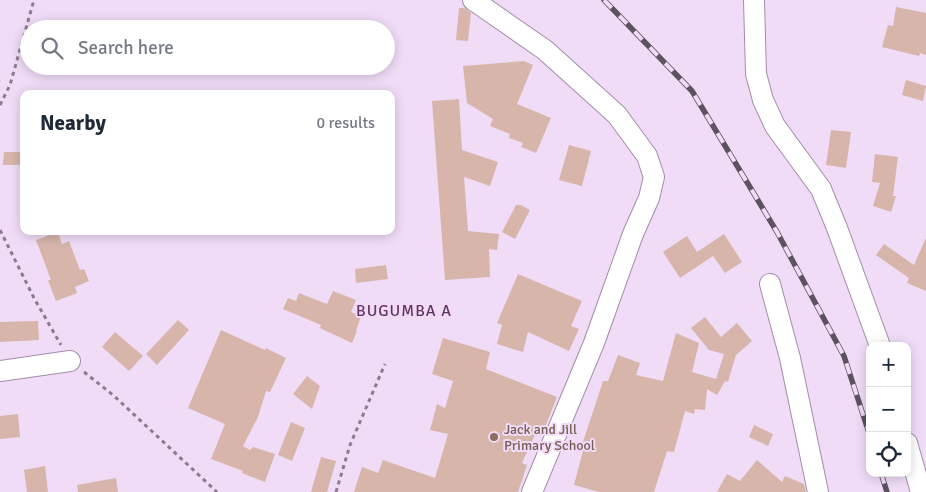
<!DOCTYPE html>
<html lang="en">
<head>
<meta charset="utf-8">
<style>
	:root { --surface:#fff; --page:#f2f2f3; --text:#1f2937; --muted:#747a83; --line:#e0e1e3 }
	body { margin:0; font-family:Signika,sans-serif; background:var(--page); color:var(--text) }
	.controls { position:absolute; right:15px; bottom:15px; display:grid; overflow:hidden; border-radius:10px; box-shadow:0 2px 12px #0003 }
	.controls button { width:45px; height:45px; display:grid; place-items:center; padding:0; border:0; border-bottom:1px solid var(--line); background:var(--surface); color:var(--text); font:25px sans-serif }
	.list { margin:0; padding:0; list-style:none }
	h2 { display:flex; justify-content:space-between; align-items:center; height:65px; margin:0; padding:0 20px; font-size:21px }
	h2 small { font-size:16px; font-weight:400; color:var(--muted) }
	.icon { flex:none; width:28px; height:28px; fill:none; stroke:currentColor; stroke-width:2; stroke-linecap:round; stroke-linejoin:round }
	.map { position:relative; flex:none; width:926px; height:492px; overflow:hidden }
	.search { position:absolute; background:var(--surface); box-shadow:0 2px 12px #0003; left:20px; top:20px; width:375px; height:55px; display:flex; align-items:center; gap:12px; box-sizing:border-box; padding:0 18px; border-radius:28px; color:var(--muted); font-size:19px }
	.panel { position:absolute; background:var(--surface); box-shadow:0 2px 12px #0003; left:20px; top:90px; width:375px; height:145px; border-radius:10px }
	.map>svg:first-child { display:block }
</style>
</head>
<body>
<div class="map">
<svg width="926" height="492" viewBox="0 0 926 492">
	<rect width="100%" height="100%" fill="#f0dcf7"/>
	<g fill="#d7b5ab">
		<path d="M896,7L926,13V55L920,53L919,56L882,47L888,25L893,26Z"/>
		<path d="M459,8H465L471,13L468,41L456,40Z"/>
		<path d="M524,61L533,65L517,104L551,118L536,153L521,147L523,143L509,138L510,134L490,126L493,119L467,103L463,66Z"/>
		<path d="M906,80L926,86L923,101L902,95Z"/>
		<path d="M459,99L462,150L498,162L490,186L464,177L468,231L499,234L497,250L489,249L490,277L445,280L432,101Z"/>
		<path d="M831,130L851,132L846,168L826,165Z"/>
		<path d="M569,145L591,151L582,186L559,180Z"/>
		<path d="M4,152H24V165H3Z"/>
		<path d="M875,154L898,157L893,196H896L891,212L873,206L880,183L872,182Z"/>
		<path d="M516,205H521L530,210L515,239L502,232Z"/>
		<path d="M58,232L62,244L69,241L80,270L84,269L89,281L75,287L77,293L56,301L48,280H51L36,240Z"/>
		<path d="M724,234L742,262L725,273L713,256L680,278L663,252L687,236L697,252Z"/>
		<path d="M926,238V291L907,283L909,278L876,255L884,244L914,265Z"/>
		<path d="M386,265L388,279L356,283L355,269Z"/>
		<path d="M518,274L582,301L571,326L579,329L569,351L528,332L523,352L497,344L502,325L497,323Z"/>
		<path d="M333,291L356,300L351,312L361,316L356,331H357L352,343L320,328L321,325L283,309L288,298L296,301L299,293L327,304Z"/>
		<path d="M705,317L721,337L737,323L752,341L736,355L728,382L725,381L717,395L707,389L705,410L695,409L694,414L685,411L674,452L667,451L654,492H599L574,485L585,443L583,442L603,381H608L618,355L640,363L636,375L663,381L676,333L699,343L692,372L716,379L724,354L709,350L691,328Z"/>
		<path d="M178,320L189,330L157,365L146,354Z"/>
		<path d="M38,321L39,340L0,342V322Z"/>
		<path d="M221,330L265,350L266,348L286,358L270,392L266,391L258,417L243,446L250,450L253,447L275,454L265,482L242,473L243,471L211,459L225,424L188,408Z"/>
		<path d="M115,332L143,356L129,371L102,347Z"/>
		<path d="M443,338L490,352L486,369L557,397L544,430L538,428L522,463L527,465L518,492H354L362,467L378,473L383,460L435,478L448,434L430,430L437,404L445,408L453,381L432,374Z"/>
		<path d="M307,376L320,386L312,409L293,394Z"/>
		<path d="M18,414L20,437L0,439V416Z"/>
		<path d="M291,422L305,428L292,461L278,455Z"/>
		<path d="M754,425L773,434L768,446L749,437Z"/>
		<path d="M321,457L336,461L327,492H311Z"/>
		<path d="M757,460L782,482L785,476L804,484L806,492H717L727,474L740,481Z"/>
		<path d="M45,466L48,492H27L24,470Z"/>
		<path d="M116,478L118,492H78L77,485Z"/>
	</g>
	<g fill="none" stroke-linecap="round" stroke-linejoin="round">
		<g stroke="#a18ea7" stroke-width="22">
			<g id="minor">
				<path d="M473,0L545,50L617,115L647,156L654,177L649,198L633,234L594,343L532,492"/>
				<path d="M754,0L756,74L763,100L775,126L821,189L837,228L880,346"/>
				<path d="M770,284L790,358L818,492"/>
				<path d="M0,371L70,361"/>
				<path d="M907,443L921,492"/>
			</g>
		</g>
		<g stroke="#8a7c8e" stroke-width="3" stroke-dasharray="4 4" stroke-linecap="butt">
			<path d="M0,105L10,85L34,0"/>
			<path d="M0,230L34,298L61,345"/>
			<path d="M84,372L113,395L217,492"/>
			<path d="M336,492L350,445L385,364"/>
		</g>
		<use href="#minor" stroke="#fff" stroke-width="20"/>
		<g stroke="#5d5260" stroke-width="5.5">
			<g id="rail">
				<path d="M604,0L692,91L777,232L844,356L870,436"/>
				<path d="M881,473L887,492"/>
			</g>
		</g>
		<use href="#rail" stroke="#f0dcf7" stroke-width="4" stroke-dasharray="11" stroke-linecap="butt"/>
	</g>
	<circle fill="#8d6e63" stroke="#f0dcf7" stroke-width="2" cx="494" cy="437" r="5"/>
	<g text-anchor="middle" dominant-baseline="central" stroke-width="4" stroke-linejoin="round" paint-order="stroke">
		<g font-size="14" fill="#785e54" stroke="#f0dcf7" text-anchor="start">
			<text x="504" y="429">Jack and Jill<tspan x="504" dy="16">Primary School</tspan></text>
		</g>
		<g font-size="16" letter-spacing="1" fill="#643162" stroke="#f0dcf7">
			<text x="404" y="311">BUGUMBA A</text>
		</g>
	</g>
</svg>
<div class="controls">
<button>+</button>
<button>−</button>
<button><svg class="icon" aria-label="locate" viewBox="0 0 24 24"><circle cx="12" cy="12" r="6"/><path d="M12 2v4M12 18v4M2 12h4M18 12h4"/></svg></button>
</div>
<div class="search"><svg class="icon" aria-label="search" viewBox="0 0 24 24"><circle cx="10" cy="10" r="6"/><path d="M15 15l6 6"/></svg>Search here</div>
<section class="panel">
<h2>Nearby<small>0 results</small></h2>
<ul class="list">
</ul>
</section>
</div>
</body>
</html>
